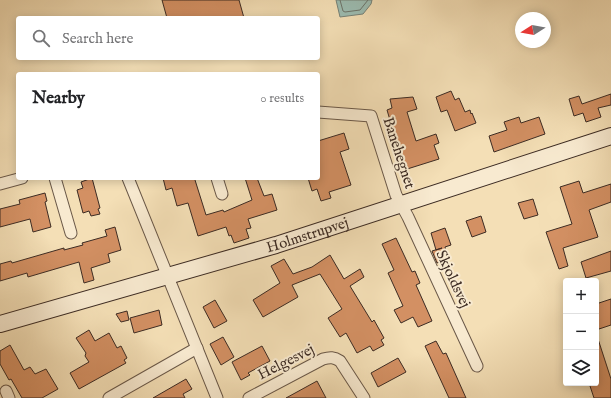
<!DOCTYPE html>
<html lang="en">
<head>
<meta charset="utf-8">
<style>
	:root { --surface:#fff; --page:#f2f2f2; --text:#202124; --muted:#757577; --line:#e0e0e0 }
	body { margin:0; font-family:"IM FELL English",serif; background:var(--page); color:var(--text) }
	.controls { position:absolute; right:12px; bottom:12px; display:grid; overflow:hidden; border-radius:4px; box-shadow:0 2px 10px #0003 }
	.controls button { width:36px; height:36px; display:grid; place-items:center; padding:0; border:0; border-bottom:1px solid var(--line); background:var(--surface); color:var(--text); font:20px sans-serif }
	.compass { position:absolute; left:515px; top:12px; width:36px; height:36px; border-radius:50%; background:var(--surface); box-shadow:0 2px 10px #0003; rotate:259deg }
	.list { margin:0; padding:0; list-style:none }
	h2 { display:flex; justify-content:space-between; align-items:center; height:52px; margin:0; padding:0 16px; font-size:17px }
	h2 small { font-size:13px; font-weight:400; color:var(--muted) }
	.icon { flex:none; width:22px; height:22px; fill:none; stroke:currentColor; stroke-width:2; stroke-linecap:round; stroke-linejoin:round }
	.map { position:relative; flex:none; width:611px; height:398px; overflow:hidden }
	.search { position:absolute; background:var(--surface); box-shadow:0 2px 10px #0003; left:16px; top:16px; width:304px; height:44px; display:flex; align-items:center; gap:10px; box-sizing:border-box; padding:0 14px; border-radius:4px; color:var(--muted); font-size:15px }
	.panel { position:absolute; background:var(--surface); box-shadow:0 2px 10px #0003; left:16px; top:72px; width:304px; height:108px; border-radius:4px }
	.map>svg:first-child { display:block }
</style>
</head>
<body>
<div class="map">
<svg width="611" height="398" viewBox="0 0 611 398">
	<rect width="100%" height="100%" fill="#f4dfb6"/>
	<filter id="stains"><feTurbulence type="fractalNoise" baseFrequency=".005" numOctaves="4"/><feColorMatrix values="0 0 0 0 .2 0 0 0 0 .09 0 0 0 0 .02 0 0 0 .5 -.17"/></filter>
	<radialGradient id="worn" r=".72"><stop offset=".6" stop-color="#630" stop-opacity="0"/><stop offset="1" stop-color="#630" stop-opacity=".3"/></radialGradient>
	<path fill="#9cbcb1" stroke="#768278" d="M336,0H372L371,4L363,14L340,17Z"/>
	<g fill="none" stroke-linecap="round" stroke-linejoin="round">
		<path stroke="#6c746a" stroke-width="1" d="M340,0L343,11L345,12L360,10L368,0"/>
	</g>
	<g fill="#d39063" stroke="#3c2b23">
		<path d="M162,0H239L244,18H167Z"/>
		<path d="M451,91L455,100L459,98L465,112L470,110L471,114L472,113L476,123L455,131L447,110L441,112L436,97Z"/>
		<path d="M611,94V105L598,108L601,117L586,122L583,113L574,116L569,99L579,96L582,104Z"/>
		<path d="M413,97L417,109L407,112L416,141L436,134L439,143L434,145L439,159L404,170L399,154H400L387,110L392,108L390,99Z"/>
		<path d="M519,117L521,123L539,117L545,134L494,152L489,136L507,130L504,122Z"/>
		<path d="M344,133L349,149L340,152L351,185L329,192L331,198L321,201L317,189L312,191L308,178H318V141Z"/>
		<path d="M92,178L100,208L98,209L100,214L91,216L89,211L83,213L77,190L83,188L81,182Z"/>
		<path d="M163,178H196L195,180L206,215L223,210L224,212L252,200L245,178H257L264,196L272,194L277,210L248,219L251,228L246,229L249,238L234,243L231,235L229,236L226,227L198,236L188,203L177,206L172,188L166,190Z"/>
		<path d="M579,181L583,193L611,184V202L589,210L598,237L563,248L568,266L559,269L546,232L572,224L560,187Z"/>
		<path d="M45,193L47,201L45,202L51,227L33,232L30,219L0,227V209L20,204L19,200Z"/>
		<path d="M533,199L538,215L524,219L518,203Z"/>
		<path d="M481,216L486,232L472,237L466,221Z"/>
		<path d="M115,227L121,250L108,254L110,262L91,268L94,280L84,283L79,262L28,277L27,273L0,281V264L11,261L12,263L64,248V250L83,245L82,243L107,236L105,230Z"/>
		<path d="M445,228L451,245L445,247L448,259L437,263L432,251L442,248L436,250L431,233Z"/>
		<path d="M396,238L412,272L415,271L420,283L416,285L432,321L418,327L413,317L401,323L394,310L403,306L388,273L394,270L382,244Z"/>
		<path d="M611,251V271L586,278L581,262Z"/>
		<path d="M330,255L344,279L360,269L364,277L350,286L372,322L374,320L384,338L381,340L384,345L373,351L370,346L357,353L346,333L340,337L328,318L342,309L320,274L292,285L298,297L263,317L253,300L280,283L271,266L284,259L293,274L312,267Z"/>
		<path d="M611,299V325L596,330V304Z"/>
		<path d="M215,300L227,321L214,328L203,307Z"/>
		<path d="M159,310L162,325L134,333L130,318Z"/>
		<path d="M127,311L129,320L121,322L116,314Z"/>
		<path d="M89,330L95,341L109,333L117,348L121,346L127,358L124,360L126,363L79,389L70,373L89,362L85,356L86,353L76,338Z"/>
		<path d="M223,337L234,357L221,365L210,344Z"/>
		<path d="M596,339H598L611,379V398H594L589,383H596Z"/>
		<path d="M436,341L443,354L446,353L466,398H449L425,346Z"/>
		<path d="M10,345L24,370L30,367L35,374L46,369L58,389L42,398H22L11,379L9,380L0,364V351Z"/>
		<path d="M262,346L270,361L248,373L250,375L241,380L232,362Z"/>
		<path d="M398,358L406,372L378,387L371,373Z"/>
		<path d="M186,379L192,389L183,394L185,398H153Z"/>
		<path d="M317,381L326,398H286Z"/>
	</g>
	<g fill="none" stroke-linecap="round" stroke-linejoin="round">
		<g stroke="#6a5848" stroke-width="13">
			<g id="street">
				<path d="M318,112L371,116L396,195L408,217L477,366"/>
				<path d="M55,178L71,233"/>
				<path d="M128,178L217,398"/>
				<path d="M217,178L222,194"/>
				<path d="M0,184L22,178"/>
				<path d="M6,391L9,398"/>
				<path d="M109,398L197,348"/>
				<path d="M249,398L323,359C330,357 334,357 340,361L364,398"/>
			</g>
		</g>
		<g stroke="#3c2b23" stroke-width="18">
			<g id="secondary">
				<path id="s1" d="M0,324L276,245L611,136"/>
			</g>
		</g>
		<use href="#street" stroke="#f8ead0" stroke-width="11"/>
		<use href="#secondary" stroke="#f8ead0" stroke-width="16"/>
	</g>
	<g text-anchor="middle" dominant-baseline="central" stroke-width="4" stroke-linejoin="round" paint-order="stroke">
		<g font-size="15" fill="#3c2b23" stroke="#f8ead0">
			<text transform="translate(399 153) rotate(72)">Banehegnet</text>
			<text stroke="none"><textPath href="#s1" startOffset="320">Holmstrupvej</textPath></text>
			<text transform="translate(453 279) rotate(65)">Skjoldsvej</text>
			<text transform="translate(286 362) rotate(-27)">Helgesvej</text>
		</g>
	</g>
	<rect width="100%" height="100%" filter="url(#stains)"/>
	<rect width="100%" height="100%" fill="url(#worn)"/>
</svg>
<div class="controls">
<button>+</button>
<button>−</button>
<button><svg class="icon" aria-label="layers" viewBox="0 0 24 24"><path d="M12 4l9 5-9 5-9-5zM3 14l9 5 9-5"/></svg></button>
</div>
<svg class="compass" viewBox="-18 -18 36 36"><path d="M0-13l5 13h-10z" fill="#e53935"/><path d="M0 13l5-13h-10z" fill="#757577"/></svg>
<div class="search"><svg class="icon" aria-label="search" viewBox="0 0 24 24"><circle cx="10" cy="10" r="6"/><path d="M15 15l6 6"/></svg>Search here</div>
<section class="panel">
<h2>Nearby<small>0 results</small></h2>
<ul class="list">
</ul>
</section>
</div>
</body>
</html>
